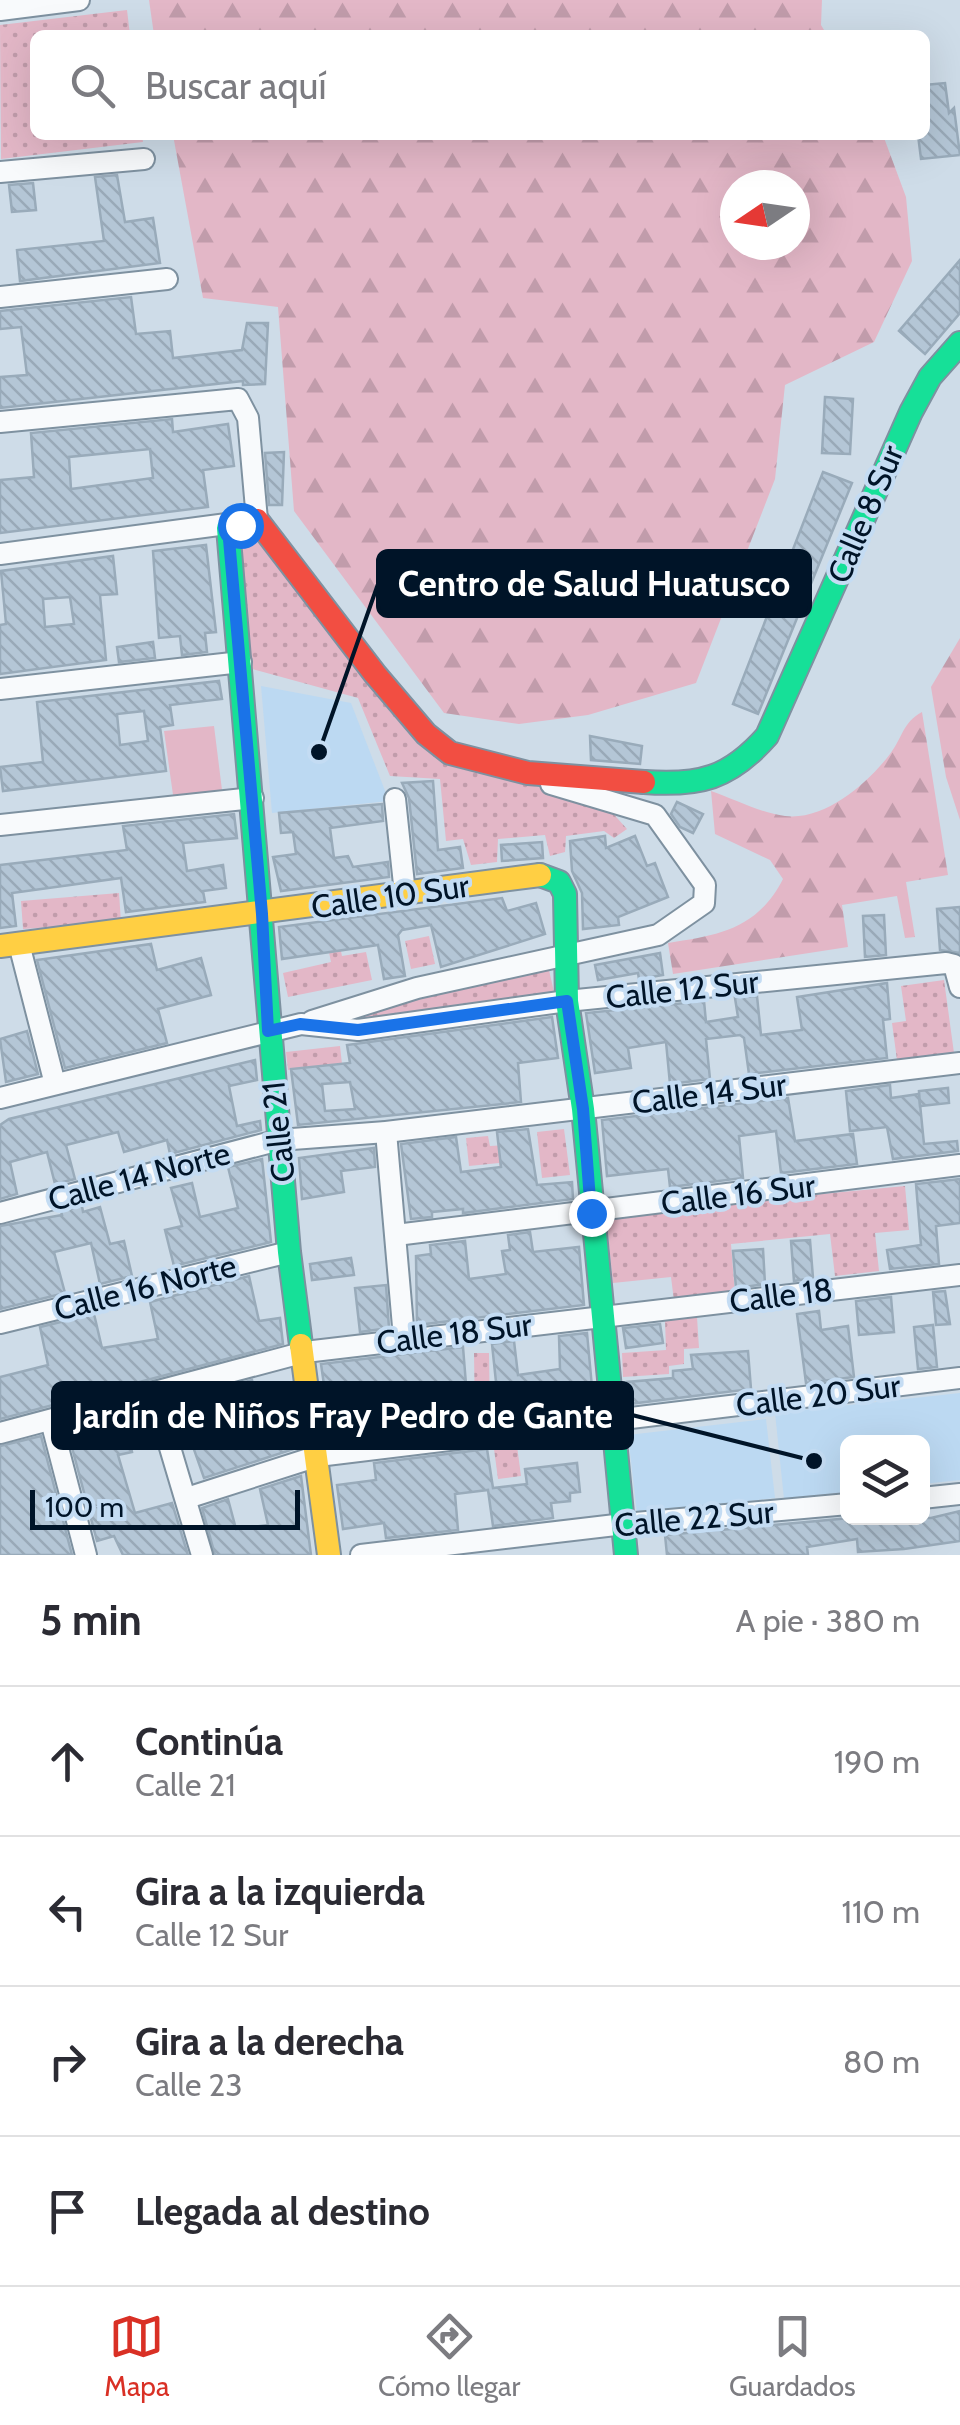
<!DOCTYPE html>
<html lang="es">
<head>
<meta charset="utf-8">
<style>
	:root { --surface:#fff; --page:#f7f7f7; --text:#2b2b33; --muted:#7c7c81; --line:#e1e1e2; --accent:#d93025 }
	body { margin:0; font-family:Cabin,sans-serif; background:var(--page); color:var(--text) }
	.controls { position:absolute; right:30px; bottom:30px; display:grid; overflow:hidden; border-radius:15px; box-shadow:0 10px 40px #0002 }
	.controls button { width:90px; height:90px; display:grid; place-items:center; padding:0; border:0; border-bottom:2px solid var(--line); background:var(--surface); color:var(--text); font:50px sans-serif }
	.compass { position:absolute; left:720px; top:170px; width:90px; height:90px; border-radius:50%; background:var(--surface); box-shadow:0 10px 40px #0002; rotate:257deg }
	.scale { position:absolute; left:30px; bottom:25px; width:270px; box-sizing:border-box; padding-left:10px; border:5px solid #001428; border-top:0; font-size:28px; line-height:35px; white-space:nowrap; color:#001428; -webkit-text-stroke:8px #c4dcf3; paint-order:stroke }
	.stop { position:absolute; width:30px; height:30px; margin:-22px; border:8px solid #1a73e8; border-radius:50%; background:#fff }
	.stop.end { background:#1a73e8; border-color:#fff; box-shadow:0 2px 10px #0008 }
	.list { margin:0; padding:0; list-style:none }
	h2 { display:flex; justify-content:space-between; align-items:center; height:130px; margin:0; padding:0 40px; font-size:42px }
	h2 small { font-size:32px; font-weight:400; color:var(--muted) }
	.list li { display:grid; grid-template-columns:65px 1fr auto; gap:30px; align-items:center; box-sizing:border-box; height:150px; padding:0 40px; border-top:2px solid var(--line) }
	.list b { display:block; font-size:38px; white-space:nowrap }
	.list p { margin:0; font-size:32px; white-space:nowrap; color:var(--muted) }
	.list em { font-size:32px; font-style:normal; color:var(--muted) }
	.icon { flex:none; width:55px; height:55px; fill:none; stroke:currentColor; stroke-width:2; stroke-linecap:round; stroke-linejoin:round }
	.map { position:relative; flex:none; width:960px; height:1555px; overflow:hidden }
	.search { position:absolute; background:var(--surface); box-shadow:0 10px 40px #0002; left:30px; right:30px; top:30px; height:110px; display:flex; align-items:center; gap:25px; box-sizing:border-box; padding:0 35px; border-radius:15px; color:var(--muted); font-size:38px }
	.sheet { height:730px; background:var(--surface) }
	nav { display:flex; justify-content:space-around; align-items:center; box-sizing:border-box; height:140px; border-top:2px solid var(--line); background:var(--surface); font-size:28px; color:var(--muted) }
	nav a { display:grid; justify-items:center; gap:5px }
	nav .on { color:var(--accent) }
	.map>svg:first-child { display:block }
</style>
</head>
<body>
<div class="map">
<svg width="960" height="1555" viewBox="0 0 960 1555">
	<defs>
		<pattern id="grass-dots" width="8" height="8" patternUnits="userSpaceOnUse" patternTransform="scale(2.5)"><rect width="8" height="8" fill="#e3b7c7"/><path d="M2 2h.1M6 6h.1" fill="none" stroke="#c19cab" stroke-width="1.8" stroke-linecap="round"/></pattern>
		<pattern id="forest-firs" width="22" height="20" patternUnits="userSpaceOnUse" patternTransform="scale(2.5)"><rect width="22" height="20" fill="#e3b7c7"/><path d="M5 1l3.5 6h-7zM16 11l3.5 6h-7z" fill="#c19cab"/></pattern>
		<pattern id="building-back-hatch" width="6" height="6" patternUnits="userSpaceOnUse" patternTransform="scale(2.5)"><rect width="6" height="6" fill="#b4c6d6"/><path d="M-1 5l2 2M0 0l6 6M5-1l2 2" fill="none" stroke="#99a9b8"/></pattern>
	</defs>
	<rect width="100%" height="100%" fill="#cedce8"/>
	<g fill="#bcd9f2">
		<path d="M261,686L351,703L389,801L272,813Z"/>
		<path d="M960,1393V1480L923,1484L922,1442H848L847,1492L784,1499L775,1413Z"/>
		<path d="M766,1419L775,1498L637,1514L628,1435Z"/>
	</g>
	<g fill="url(#grass-dots)">
		<path d="M127,10L130,35H35V135H142L143,142L1,159L0,25Z"/>
		<path d="M251,533L419,739L525,783L609,809L627,829L614,838L604,831L566,836L565,852L550,856L545,835L498,839L497,862L471,865L463,839L446,841L440,779L390,776L358,698L252,669L235,544Z"/>
		<path d="M119,893L121,922L23,929L21,901Z"/>
		<path d="M333,915L342,956L366,952L372,980L288,997L283,973L331,962L322,918Z"/>
		<path d="M429,936L435,964L411,969L405,941Z"/>
		<path d="M549,970L554,992L346,1020L418,994Z"/>
		<path d="M944,980L954,1053L897,1060L892,1023L906,1021L901,986Z"/>
		<path d="M340,1046L342,1064L288,1070L286,1052Z"/>
		<path d="M564,1129L570,1175L542,1178L537,1132Z"/>
		<path d="M488,1136L490,1146L506,1145L508,1168L500,1169L499,1163L469,1166L466,1138Z"/>
		<path d="M905,1186L909,1230L875,1233L879,1271L835,1276L830,1234L731,1244L735,1295L674,1301L671,1277L613,1283L606,1215Z"/>
		<path d="M697,1317L699,1348L684,1349V1364L669,1366V1374L623,1377L622,1353L666,1350L665,1320Z"/>
		<path d="M474,1353H489L490,1421H475Z"/>
		<path d="M517,1446L521,1476L498,1479L494,1449Z"/>
	</g>
	<g fill="url(#forest-firs)" fill-rule="evenodd">
		<path d="M149,0H822L821,25L827,35H154Z"/>
		<path d="M173,135H883L906,197L912,261L874,342L785,385L775,479L696,683L588,715L519,724L444,713L294,511L278,307L203,298ZM795,185V245H735V185Z"/>
		<path d="M960,638V820L946,777L931,687Z"/>
		<path d="M922,712L948,875L906,882L915,937L905,938L897,896L842,905L848,947L673,974L668,943C720,935 757,929 783,879L770,860L715,834L711,791C734,799 761,813 785,816C825,821 868,783 890,754C903,737 902,723 922,712Z"/>
	</g>
	<path fill="#e3b7c7" d="M214,726L222,790L173,795L164,731Z"/>
	<g fill="url(#building-back-hatch)" stroke="#99abba" stroke-width="2.5" fill-rule="evenodd">
		<path d="M945,83L949,113L954,108L960,155L921,159L918,135H925V85Z"/>
		<path d="M117,175L125,222L153,218L160,263L20,281L17,250L104,241L95,177Z"/>
		<path d="M33,183L36,210L12,212L9,185Z"/>
		<path d="M960,260V313L925,354L899,331Z"/>
		<path d="M131,297L136,334L170,331L173,358L242,350L247,323H268L265,384L243,385V381L0,408V377L27,375L21,327L0,329V311Z"/>
		<path d="M825,397L853,399L850,454L822,453Z"/>
		<path d="M172,419L173,432L228,424L234,466L203,470L208,507L0,533V480L34,477L31,433ZM150,449L153,478L71,489L69,457Z"/>
		<path d="M284,452L282,505H269L265,453Z"/>
		<path d="M823,472L852,483L758,714L733,704Z"/>
		<path d="M206,545L216,632L205,633L207,652L182,655L180,636L159,638L153,551Z"/>
		<path d="M113,556L117,594L100,595L106,660L0,674V625L6,624L1,571ZM70,597L74,624L45,627L43,599Z"/>
		<path d="M153,642L155,658L119,662L117,647Z"/>
		<path d="M219,681L222,699L170,705L173,725L160,727L166,771L3,791L0,767L43,762L37,702ZM144,711L148,741L120,745L117,714Z"/>
		<path d="M590,736L642,746L640,764L591,760Z"/>
		<path d="M433,781L438,850L460,847L463,868L417,874L409,798L402,783Z"/>
		<path d="M677,802L703,814L693,833L680,827L671,814Z"/>
		<path d="M382,804L383,821L330,828L334,858L348,856L353,867L388,862L389,877L281,891L273,857L296,854L293,832L281,833L279,813Z"/>
		<path d="M234,814L237,838L183,843L187,871L223,865L226,888L203,891L205,902L126,912L121,878L12,893L16,926L0,928V865L127,850L123,826Z"/>
		<path d="M605,836L606,848L635,836L647,866L655,863L668,897L618,917L619,925L583,929L582,893L572,871L570,841Z"/>
		<path d="M542,842L543,858L502,861L501,845Z"/>
		<path d="M502,898L507,911L536,903L545,934L441,967L431,925L402,930L398,935L405,976L384,979L378,945L282,959L279,927Z"/>
		<path d="M960,907V953L940,950L937,909Z"/>
		<path d="M884,915L886,955L865,957L863,916Z"/>
		<path d="M151,944L157,970L201,958L211,995L158,1009L167,1043L65,1068L37,960Z"/>
		<path d="M660,953L663,975L639,979L638,973L598,980L595,965Z"/>
		<path d="M887,983L890,1019L883,1020L887,1058L749,1074L744,1038L740,1035L706,1039L710,1079L670,1084L666,1042L628,1048L631,1068L595,1073L586,1013L704,1001L706,1022L738,1017L735,998L757,996L761,1035L802,1030L797,997Z"/>
		<path d="M552,1017L558,1058L518,1063L521,1102L298,1125L291,1069L350,1063L347,1045ZM350,1082L355,1109L325,1111L322,1084Z"/>
		<path d="M27,1031L38,1074L6,1082L0,1039Z"/>
		<path d="M255,1060L257,1080L229,1086L237,1126L260,1121L261,1130L170,1154L167,1140L124,1152L118,1132L66,1145L75,1179L55,1184L47,1152L10,1162L17,1194L0,1199V1125L9,1119Z"/>
		<path d="M890,1085L891,1098L919,1094L924,1144L957,1141L958,1151L893,1159L887,1127L850,1131L846,1091Z"/>
		<path d="M948,1088L949,1103L920,1106L919,1091Z"/>
		<path d="M788,1098L795,1141L853,1134L857,1164L781,1173L776,1131L739,1136L743,1178L670,1187L668,1169L607,1176L602,1120Z"/>
		<path d="M528,1129L537,1185L572,1182L573,1199L463,1213V1209L432,1212V1217L411,1219L401,1144L456,1137L461,1172L501,1167L497,1132Z"/>
		<path d="M374,1148L375,1167L341,1171L344,1192L302,1199L299,1158Z"/>
		<path d="M262,1159L271,1242L174,1266L165,1230L182,1226L171,1188L192,1183L200,1217L238,1208L228,1167Z"/>
		<path d="M960,1179V1223L936,1226L939,1264L890,1269L887,1250L921,1245L916,1184Z"/>
		<path d="M82,1206L83,1212L100,1207L110,1244L124,1241L132,1276L100,1284L91,1243L54,1252L65,1293L0,1309V1226L62,1215L61,1211Z"/>
		<path d="M530,1232L533,1252L579,1247L584,1305L417,1325L416,1256L431,1254L430,1245L465,1241L469,1279L506,1274L502,1251L510,1250L508,1235Z"/>
		<path d="M810,1240L813,1278L794,1281L791,1241Z"/>
		<path d="M763,1249L765,1284L736,1288L733,1251Z"/>
		<path d="M351,1258L354,1275L312,1280L310,1264Z"/>
		<path d="M249,1276L259,1321L280,1318L283,1344L0,1419V1377L48,1365L40,1327L94,1314L102,1348L158,1339L150,1302Z"/>
		<path d="M386,1285L389,1328L360,1332L355,1288Z"/>
		<path d="M945,1291L950,1324L936,1325L933,1292Z"/>
		<path d="M891,1297L894,1332L859,1335L856,1301Z"/>
		<path d="M819,1311L821,1330L848,1326L854,1377L806,1383L797,1314Z"/>
		<path d="M660,1324L663,1343L626,1348L623,1328Z"/>
		<path d="M933,1325L937,1367L918,1369L914,1327Z"/>
		<path d="M587,1333L594,1409L500,1420L492,1344L514,1341L518,1375L560,1369L559,1336Z"/>
		<path d="M463,1347L468,1409H462L464,1424L332,1440L321,1364Z"/>
		<path d="M748,1351L751,1389L629,1404L627,1382L673,1378V1371L693,1369L691,1355Z"/>
		<path d="M252,1380L256,1397L277,1392L279,1400L291,1397L297,1448L204,1478L190,1438L182,1441L171,1402Z"/>
		<path d="M144,1409L152,1436L130,1442L132,1452L118,1455L135,1513L172,1503L188,1555H123L114,1536L97,1541L67,1429Z"/>
		<path d="M41,1436L72,1555H0V1446Z"/>
		<path d="M487,1449L493,1488L527,1484L525,1469L577,1463L580,1492L570,1493V1501L551,1503L553,1518L493,1526L488,1490L455,1494L458,1530L386,1538L384,1523L343,1529L337,1485L376,1480L374,1463Z"/>
		<path d="M301,1476L311,1555H215L202,1508L228,1499L236,1529L268,1525L260,1489Z"/>
		<path d="M960,1511V1541L904,1549L858,1552L857,1539L807,1547L808,1555H667L665,1535L850,1518H931Z"/>
	</g>
	<g fill="none" stroke-linecap="round" stroke-linejoin="round">
		<g stroke="#7e91a0" stroke-width="24">
			<g id="street">
				<path d="M0,10L79,0"/>
				<path d="M0,172L144,159"/>
				<path d="M0,297L167,279"/>
				<path d="M0,422L238,399L248,418L257,520L0,554"/>
				<path d="M0,689L241,662"/>
				<path d="M395,799L405,894"/>
				<path d="M0,825L253,798"/>
				<path d="M19,944L55,1084"/>
				<path d="M312,1021L417,988L658,935L704,903L705,885L655,815L551,784"/>
				<path d="M0,1098L301,1024L358,1030L567,1001L946,963L954,965L960,987"/>
				<path d="M386,1132L404,1338"/>
				<path d="M0,1213L279,1140L386,1132L960,1063"/>
				<path d="M396,1235L960,1165"/>
				<path d="M0,1323L289,1252"/>
				<path d="M154,1394L202,1555"/>
				<path d="M51,1421L86,1555"/>
				<path d="M0,1433L305,1352L960,1275"/>
				<path d="M187,1498L318,1456L960,1378"/>
				<path d="M922,1498L960,1494"/>
				<path d="M361,1555L624,1524L848,1504"/>
			</g>
		</g>
		<g stroke="#7e91a0" stroke-width="26">
			<g id="fast">
				<path d="M228,528L289,1252L301,1345"/>
				<path d="M644,782C699,786 729,779 767,736L911,412L930,377L960,343"/>
				<path d="M540,875L559,882L565,894L567,1001L583,1109L626,1555"/>
			</g>
		</g>
		<g stroke="#7e91a0" stroke-width="26">
			<g id="slow">
				<path d="M0,946L540,875"/>
				<path d="M301,1345L329,1555"/>
			</g>
		</g>
		<g stroke="#7e91a0" stroke-width="26">
			<path id="jam" d="M257,520L375,674L426,734L450,753L528,773L644,782"/>
		</g>
		<use href="#street" stroke="#f8fafc" stroke-width="20"/>
		<use href="#fast" stroke="#16e098" stroke-width="22"/>
		<use href="#slow" stroke="#ffcf43" stroke-width="22"/>
		<use href="#jam" stroke="#f24e42" stroke-width="22"/>
	</g>
	<g fill="none" stroke-linecap="round" stroke-linejoin="round">
		<path stroke="#1a73e8" stroke-width="12" d="M240,525L228,528L262,914L268,1031L300,1024L358,1030L567,1001L583,1109L591,1213"/>
	</g>
	<g text-anchor="middle" dominant-baseline="central" stroke-width="8" stroke-linejoin="round" paint-order="stroke">
		<g font-size="32" fill="#001428" stroke="#c4dcf3">
			<text transform="translate(865 514) rotate(-67)">Calle 8 Sur</text>
			<text transform="translate(390 896) rotate(-8)">Calle 10 Sur</text>
			<text transform="translate(682 989) rotate(-6)">Calle 12 Sur</text>
			<text transform="translate(709 1093) rotate(-7)">Calle 14 Sur</text>
			<text transform="translate(278 1132) rotate(-96)">Calle 21</text>
			<text transform="translate(139 1176) rotate(-15)">Calle 14 Norte</text>
			<text transform="translate(738 1194) rotate(-7)">Calle 16 Sur</text>
			<text transform="translate(145 1287) rotate(-14)">Calle 16 Norte</text>
			<text transform="translate(781 1295) rotate(-7)">Calle 18</text>
			<text transform="translate(454 1333) rotate(-7)">Calle 18 Sur</text>
			<text transform="translate(818 1395) rotate(-7)">Calle 20 Sur</text>
			<text transform="translate(694 1518) rotate(-5)">Calle 22 Sur</text>
		</g>
	</g>
	<path fill="none" stroke="#001428" stroke-width="4" d="M319 752L378 584M814 1461L632 1415"/>
	<g fill="#001428" stroke="#c4dcf3" stroke-width="4">
		<circle cx="319" cy="752" r="10"/>
		<circle cx="814" cy="1461" r="10"/>
	</g>
	<g fill="#001428" stroke="#001428" stroke-width="4">
		<rect x="378" y="551" width="432" height="65" rx="10"/>
		<rect x="53" y="1383" width="579" height="65" rx="10"/>
	</g>
	<g font-size="35" text-anchor="middle" font-weight="bold" fill="#fff">
		<text x="594" y="596">Centro de Salud Huatusco</text>
		<text x="343" y="1428">Jardín de Niños Fray Pedro de Gante</text>
	</g>
</svg>
<div class="controls">
<button><svg class="icon" aria-label="layers" viewBox="0 0 24 24"><path d="M12 4l9 5-9 5-9-5zM3 14l9 5 9-5"/></svg></button>
</div>
<svg class="compass" viewBox="-18 -18 36 36"><path d="M0-13l5 13h-10z" fill="#e53935"/><path d="M0 13l5-13h-10z" fill="#7c7c81"/></svg>
<div class="scale">100 m</div>
<div class="stop" style="left:240px;top:525px"></div>
<div class="stop end" style="left:591px;top:1213px"></div>
<div class="search"><svg class="icon" aria-label="search" viewBox="0 0 24 24"><circle cx="10" cy="10" r="6"/><path d="M15 15l6 6"/></svg>Buscar aquí</div>
</div>
<section class="sheet">
<h2>5 min<small>A pie · 380 m</small></h2>
<ul class="list">
<li><svg class="icon" aria-label="ahead" viewBox="0 0 24 24"><path d="M12 20V5M6 11l6-6 6 6"/></svg><div><b>Continúa</b><p>Calle 21</p></div><em>190 m</em></li>
<li><svg class="icon" aria-label="left" viewBox="0 0 24 24"><path d="M17 20v-9H6M10 6l-5 5 5 5"/></svg><div><b>Gira a la izquierda</b><p>Calle 12 Sur</p></div><em>110 m</em></li>
<li><svg class="icon" aria-label="right" viewBox="0 0 24 24"><path d="M7 20v-9h11M14 6l5 5-5 5"/></svg><div><b>Gira a la derecha</b><p>Calle 23</p></div><em>80 m</em></li>
<li><svg class="icon" aria-label="arrive" viewBox="0 0 24 24"><path d="M6 21V4h12l-3 4 3 4H6"/></svg><div><b>Llegada al destino</b></div></li>
</ul>
</section>
<nav>
<a class="on"><svg class="icon" aria-label="map" viewBox="0 0 24 24"><path d="M3 6l6-2 6 2 6-2v14l-6 2-6-2-6 2zM9 4v14M15 6v14"/></svg>Mapa</a>
<a><svg class="icon" aria-label="directions" viewBox="0 0 24 24"><path d="M12 3l9 9-9 9-9-9zM9 14v-3h6M13 9l2 2-2 2"/></svg>Cómo llegar</a>
<a><svg class="icon" aria-label="saved" viewBox="0 0 24 24"><path d="M7 4h10v16l-5-4-5 4z"/></svg>Guardados</a>
</nav>
</body>
</html>
